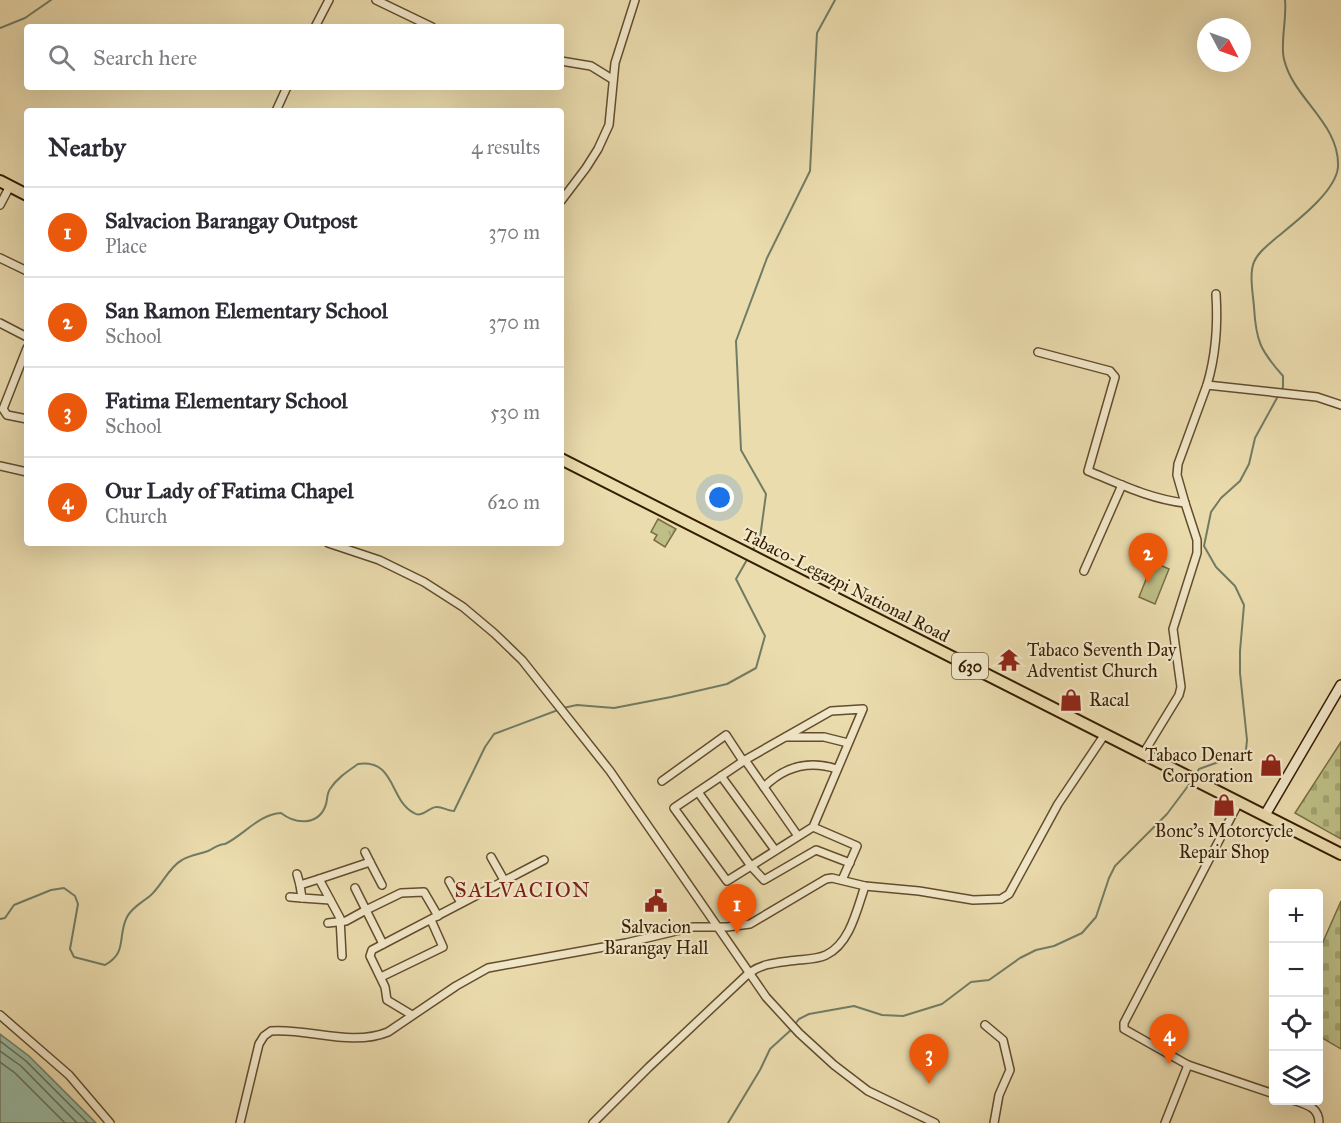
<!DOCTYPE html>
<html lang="en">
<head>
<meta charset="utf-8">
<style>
	:root { --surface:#fff; --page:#f7f7f7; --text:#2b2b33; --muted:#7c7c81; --line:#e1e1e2; --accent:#ea580c }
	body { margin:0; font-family:"IM FELL Great Primer",serif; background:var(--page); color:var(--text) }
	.controls { position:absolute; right:18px; bottom:18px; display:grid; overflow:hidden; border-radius:6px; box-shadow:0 6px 24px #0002 }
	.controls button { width:54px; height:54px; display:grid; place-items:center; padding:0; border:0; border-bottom:2px solid var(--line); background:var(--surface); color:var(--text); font:30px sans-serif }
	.compass { position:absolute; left:1197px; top:18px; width:54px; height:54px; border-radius:50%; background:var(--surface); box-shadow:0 6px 24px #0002; rotate:131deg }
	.you { position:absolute; left:720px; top:498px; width:21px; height:21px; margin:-15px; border:4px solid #fff; border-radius:50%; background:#1a73e8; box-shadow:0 0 0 9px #1a73e833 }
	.badge { display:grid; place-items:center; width:39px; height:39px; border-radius:50%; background:var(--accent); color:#fff; font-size:20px; font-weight:700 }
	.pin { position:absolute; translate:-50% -50px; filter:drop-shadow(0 2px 3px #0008) }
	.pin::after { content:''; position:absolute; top:32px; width:21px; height:18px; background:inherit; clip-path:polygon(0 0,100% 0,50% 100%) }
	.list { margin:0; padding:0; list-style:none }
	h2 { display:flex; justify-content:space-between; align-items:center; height:78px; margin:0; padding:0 24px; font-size:26px }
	h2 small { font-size:20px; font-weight:400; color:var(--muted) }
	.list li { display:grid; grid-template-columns:39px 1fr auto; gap:18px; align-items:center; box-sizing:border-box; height:90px; padding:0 24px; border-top:2px solid var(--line) }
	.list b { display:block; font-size:22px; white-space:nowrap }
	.list p { margin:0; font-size:20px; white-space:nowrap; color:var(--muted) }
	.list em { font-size:20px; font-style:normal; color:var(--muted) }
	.icon { flex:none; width:33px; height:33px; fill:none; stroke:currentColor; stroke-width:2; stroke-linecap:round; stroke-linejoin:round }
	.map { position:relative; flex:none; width:1341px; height:1123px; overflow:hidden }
	.search { position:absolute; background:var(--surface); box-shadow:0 6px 24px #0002; left:24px; top:24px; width:540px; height:66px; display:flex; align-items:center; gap:15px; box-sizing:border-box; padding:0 21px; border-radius:6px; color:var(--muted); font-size:22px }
	.panel { position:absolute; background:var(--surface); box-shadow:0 6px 24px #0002; left:24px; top:108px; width:540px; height:438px; border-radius:6px }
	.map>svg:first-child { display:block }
</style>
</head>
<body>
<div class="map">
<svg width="1341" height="1123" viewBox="0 0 1341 1123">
	<defs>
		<pattern id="grass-tufts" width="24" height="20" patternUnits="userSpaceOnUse" patternTransform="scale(1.5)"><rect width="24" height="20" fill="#bdbf86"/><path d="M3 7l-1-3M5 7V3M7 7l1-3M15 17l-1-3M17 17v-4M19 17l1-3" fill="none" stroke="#a3a472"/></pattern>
		<pattern id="cemetery-stones" width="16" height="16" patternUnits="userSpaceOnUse" patternTransform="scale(1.5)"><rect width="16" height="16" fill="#bdbf86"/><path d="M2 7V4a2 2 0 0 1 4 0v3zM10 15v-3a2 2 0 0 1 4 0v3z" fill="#a3a472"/></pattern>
	</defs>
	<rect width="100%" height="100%" fill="#ebdcae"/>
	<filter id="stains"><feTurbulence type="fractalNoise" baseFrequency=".00333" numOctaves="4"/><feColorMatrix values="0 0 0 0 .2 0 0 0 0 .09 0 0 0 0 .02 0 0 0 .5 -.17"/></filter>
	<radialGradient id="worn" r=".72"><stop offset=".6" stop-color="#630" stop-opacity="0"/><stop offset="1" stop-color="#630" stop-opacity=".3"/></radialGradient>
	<path fill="url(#grass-tufts)" stroke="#796e43" stroke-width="1.5" d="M658,519L676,529L665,547L654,540L657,535L651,532Z"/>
	<g fill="url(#cemetery-stones)" stroke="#796e43" stroke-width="1.5">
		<path d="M1341,742V839L1295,813Z"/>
		<path d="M1341,901V1049L1319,1036V951Z"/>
	</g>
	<path fill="#bdbf86" stroke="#796e43" stroke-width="1.5" d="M1153,562L1169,569L1155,604L1139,597Z"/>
	<path fill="#99bca6" stroke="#717c64" stroke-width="1.5" d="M0,1034L29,1056L96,1123H0Z"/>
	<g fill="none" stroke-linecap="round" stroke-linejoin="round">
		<g stroke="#676c53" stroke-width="1.5">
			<path d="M0,1041L26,1061L88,1123"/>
			<path d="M0,1051L21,1066L77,1123"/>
			<path d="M0,1062L15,1073L65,1123"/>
		</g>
		<g stroke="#717c64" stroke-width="2">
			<path d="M0,28L25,18L51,0"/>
			<path d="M751,553L760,538L766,494L741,450L736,341L767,258L810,171L817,33L835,0"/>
			<path d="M563,708L577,705L614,708L671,697L727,684L756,668L765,636L736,579L748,558"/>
			<path d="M1194,777L1199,769L1241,754L1246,750L1247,740L1240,673V651L1244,605L1235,586L1216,567L1204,546L1211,512L1221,498L1240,481L1249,464L1255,438L1283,387V376C1260,350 1256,341 1254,307C1253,294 1249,274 1254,262C1258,252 1268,245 1276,238C1294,223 1336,192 1338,167C1340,123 1293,99 1284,59C1280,44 1287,18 1285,0"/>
			<path d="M0,919L5,918L14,905L51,890L64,888L75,896L78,904L70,949L74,957L105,965C128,952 117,937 127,917C132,907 143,902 151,895C162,885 169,867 182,860C190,855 200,854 208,851C215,848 218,844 225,844C244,835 259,814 281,813C295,824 317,826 325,807C328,801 326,795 330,789C337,778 348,771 358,764C396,759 389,800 414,813C422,818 428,808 436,807C441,806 448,811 454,811L485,747L494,734L558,710"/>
			<path d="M795,1024L799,1019L809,1014L854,1006L882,1015L903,1016L942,1004L971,982L989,980L1020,958L1036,950L1054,946L1082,933L1096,917L1109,878L1115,866L1167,814L1191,782"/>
			<path d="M728,1123L760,1070L770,1049L792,1029"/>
		</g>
		<g stroke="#624d2c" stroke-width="10">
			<g id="street">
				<path d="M376,0L432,27"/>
				<path d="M315,27L329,0"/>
				<path d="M561,61L591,66L612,79"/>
				<path d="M276,111L287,87"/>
				<path d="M561,201L586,168L598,149L609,125L615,63L635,0"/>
				<path d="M0,205L10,186"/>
				<path d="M0,258L27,271"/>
				<path d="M0,323L27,337"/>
				<path d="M27,348L3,409L7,415L27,419"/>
				<path d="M1038,352L1110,371L1115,377L1088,471C1120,484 1150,499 1185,503L1197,540V553L1173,629L1181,687L1179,695L1143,754"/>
				<path d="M1207,385C1216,355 1218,325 1216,294"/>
				<path d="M0,466L27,472"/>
				<path d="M1185,503L1177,475L1178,464L1207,385L1317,397L1341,405"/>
				<path d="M328,543L379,560L424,582L463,607L494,633L522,660L610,771L766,997L799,1033L834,1065L868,1091L935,1123"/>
				<path d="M1084,571L1122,485"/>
				<path d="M786,737H824L848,743"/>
				<path d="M745,760L798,836"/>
				<path d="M721,776L775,850"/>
				<path d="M662,781L726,735L743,761"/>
				<path d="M764,787C785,766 809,760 837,769"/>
				<path d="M698,792L751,866L764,880L816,850L850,863"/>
				<path d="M813,827L727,881L674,808L745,760L831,711L863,709L813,827L857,846L842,880"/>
				<path d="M365,852L370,862"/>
				<path d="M491,857L504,880"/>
				<path d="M297,874L300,885"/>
				<path d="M319,879L300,885L302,898L330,900"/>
				<path d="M449,881L461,903"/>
				<path d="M355,888L366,910L401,893L424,892L438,916"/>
				<path d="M290,897L302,898"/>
				<path d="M328,923L346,921L366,910L383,944"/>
				<path d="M342,956L340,918L319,879L370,862L382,885"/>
				<path d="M381,977L443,947L431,920"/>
				<path d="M0,1015L69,1075L110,1123"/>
				<path d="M412,1015L387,1000L385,987L370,956L372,950L544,860"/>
				<path d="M985,1025L1003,1040L1010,1070L999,1095L994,1123"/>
				<path d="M1188,1065L1124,1029V1023L1239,802"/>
				<path d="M1293,1100C1307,1105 1319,1107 1319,1123"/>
				<path d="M240,1123L259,1044L264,1036L271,1031C309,1028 351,1047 388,1032L456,986L488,968L626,943L693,927H727L750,924L826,879L832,878L865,886L919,891L973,900L1001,899L1009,894L1058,804L1105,734"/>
				<path d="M593,1123L649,1067L749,973C762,964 774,963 789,961C801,959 816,960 826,955C850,944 857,909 865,886"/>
				<path d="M1165,1123L1188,1065L1274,1094"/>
			</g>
		</g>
		<g stroke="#351d00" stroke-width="12">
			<path id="secondary" d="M1265,815L1341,685"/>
		</g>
		<g stroke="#351d00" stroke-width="14">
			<g id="primary">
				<path d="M0,181L27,195"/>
				<path d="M561,459L1341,854"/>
			</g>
		</g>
		<use href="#street" stroke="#f2e8ca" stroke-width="7"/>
		<use href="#secondary" stroke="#f2e8ca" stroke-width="9"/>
		<use href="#primary" stroke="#ebdcae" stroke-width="10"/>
	</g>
	<defs>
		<g id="temple-bare" transform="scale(1.8)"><path d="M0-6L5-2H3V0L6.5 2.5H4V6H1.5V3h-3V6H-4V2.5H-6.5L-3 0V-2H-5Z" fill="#8f2418" stroke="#f2e8ca" stroke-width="2.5" paint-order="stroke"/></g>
		<g id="shop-bare" transform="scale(1.8)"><path d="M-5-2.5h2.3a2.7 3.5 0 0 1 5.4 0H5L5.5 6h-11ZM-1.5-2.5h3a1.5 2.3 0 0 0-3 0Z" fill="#8f2418" stroke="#f2e8ca" stroke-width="2.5" paint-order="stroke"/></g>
		<g id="civic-bare" transform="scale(1.8)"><path d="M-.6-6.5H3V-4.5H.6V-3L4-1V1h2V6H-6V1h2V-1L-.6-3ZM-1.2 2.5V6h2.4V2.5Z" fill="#8f2418" stroke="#f2e8ca" stroke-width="2.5" paint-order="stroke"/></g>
	</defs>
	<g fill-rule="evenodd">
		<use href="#temple-bare" x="1009" y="660"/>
		<use href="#shop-bare" x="1071" y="700"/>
		<use href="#shop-bare" x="1271" y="765"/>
		<use href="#shop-bare" x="1224" y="805"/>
		<use href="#civic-bare" x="656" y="901"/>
	</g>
	<g text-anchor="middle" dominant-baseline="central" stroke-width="4.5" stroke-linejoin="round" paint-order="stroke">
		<rect fill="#f2e8ca" stroke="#6e5a3d" stroke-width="1.5" x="952" y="653" width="36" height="26" rx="4.5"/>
		<g font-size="16" font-weight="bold" fill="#351d00">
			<text x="970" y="666">630</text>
		</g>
		<g font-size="18" fill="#351d00" stroke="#f2e8ca">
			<text transform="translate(846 585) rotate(27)">Tabaco-Legazpi National Road</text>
		</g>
		<g font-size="18" fill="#351d00" stroke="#f2e8ca" text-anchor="start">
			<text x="1027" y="650">Tabaco Seventh Day<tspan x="1027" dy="21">Adventist Church</tspan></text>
			<text x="1089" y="700">Racal</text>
			<text x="1253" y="755" text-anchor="end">Tabaco Denart<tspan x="1253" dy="21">Corporation</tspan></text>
			<text x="1224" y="831" text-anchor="middle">Bonc's Motorcycle<tspan x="1224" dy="21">Repair Shop</tspan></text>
			<text x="656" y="927" text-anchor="middle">Salvacion<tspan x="656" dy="21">Barangay Hall</tspan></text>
		</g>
		<g font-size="21" letter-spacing="1.5" fill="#7a1f14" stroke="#f2e8ca">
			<text x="523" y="890">SALVACION</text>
		</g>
	</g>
	<rect width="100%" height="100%" filter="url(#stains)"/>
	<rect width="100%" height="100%" fill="url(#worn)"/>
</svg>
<div class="controls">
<button>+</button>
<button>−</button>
<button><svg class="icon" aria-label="locate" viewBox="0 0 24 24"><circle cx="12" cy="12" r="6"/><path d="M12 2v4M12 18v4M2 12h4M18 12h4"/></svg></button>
<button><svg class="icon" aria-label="layers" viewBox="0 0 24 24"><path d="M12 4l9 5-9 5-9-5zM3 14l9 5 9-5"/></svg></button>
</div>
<svg class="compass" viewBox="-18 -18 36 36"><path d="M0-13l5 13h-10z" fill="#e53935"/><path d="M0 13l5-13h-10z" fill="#7c7c81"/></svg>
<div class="you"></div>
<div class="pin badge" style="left:737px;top:934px">1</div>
<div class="pin badge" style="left:1148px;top:583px">2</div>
<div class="pin badge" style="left:929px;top:1084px">3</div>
<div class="pin badge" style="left:1169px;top:1064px">4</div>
<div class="search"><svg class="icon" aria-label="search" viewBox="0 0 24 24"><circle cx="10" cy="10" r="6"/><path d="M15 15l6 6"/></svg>Search here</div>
<section class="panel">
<h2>Nearby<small>4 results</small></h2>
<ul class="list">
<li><span class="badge">1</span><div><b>Salvacion Barangay Outpost</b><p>Place</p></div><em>370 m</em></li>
<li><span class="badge">2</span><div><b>San Ramon Elementary School</b><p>School</p></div><em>370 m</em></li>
<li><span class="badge">3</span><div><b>Fatima Elementary School</b><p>School</p></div><em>530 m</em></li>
<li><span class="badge">4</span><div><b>Our Lady of Fatima Chapel</b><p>Church</p></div><em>620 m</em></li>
</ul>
</section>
</div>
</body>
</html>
